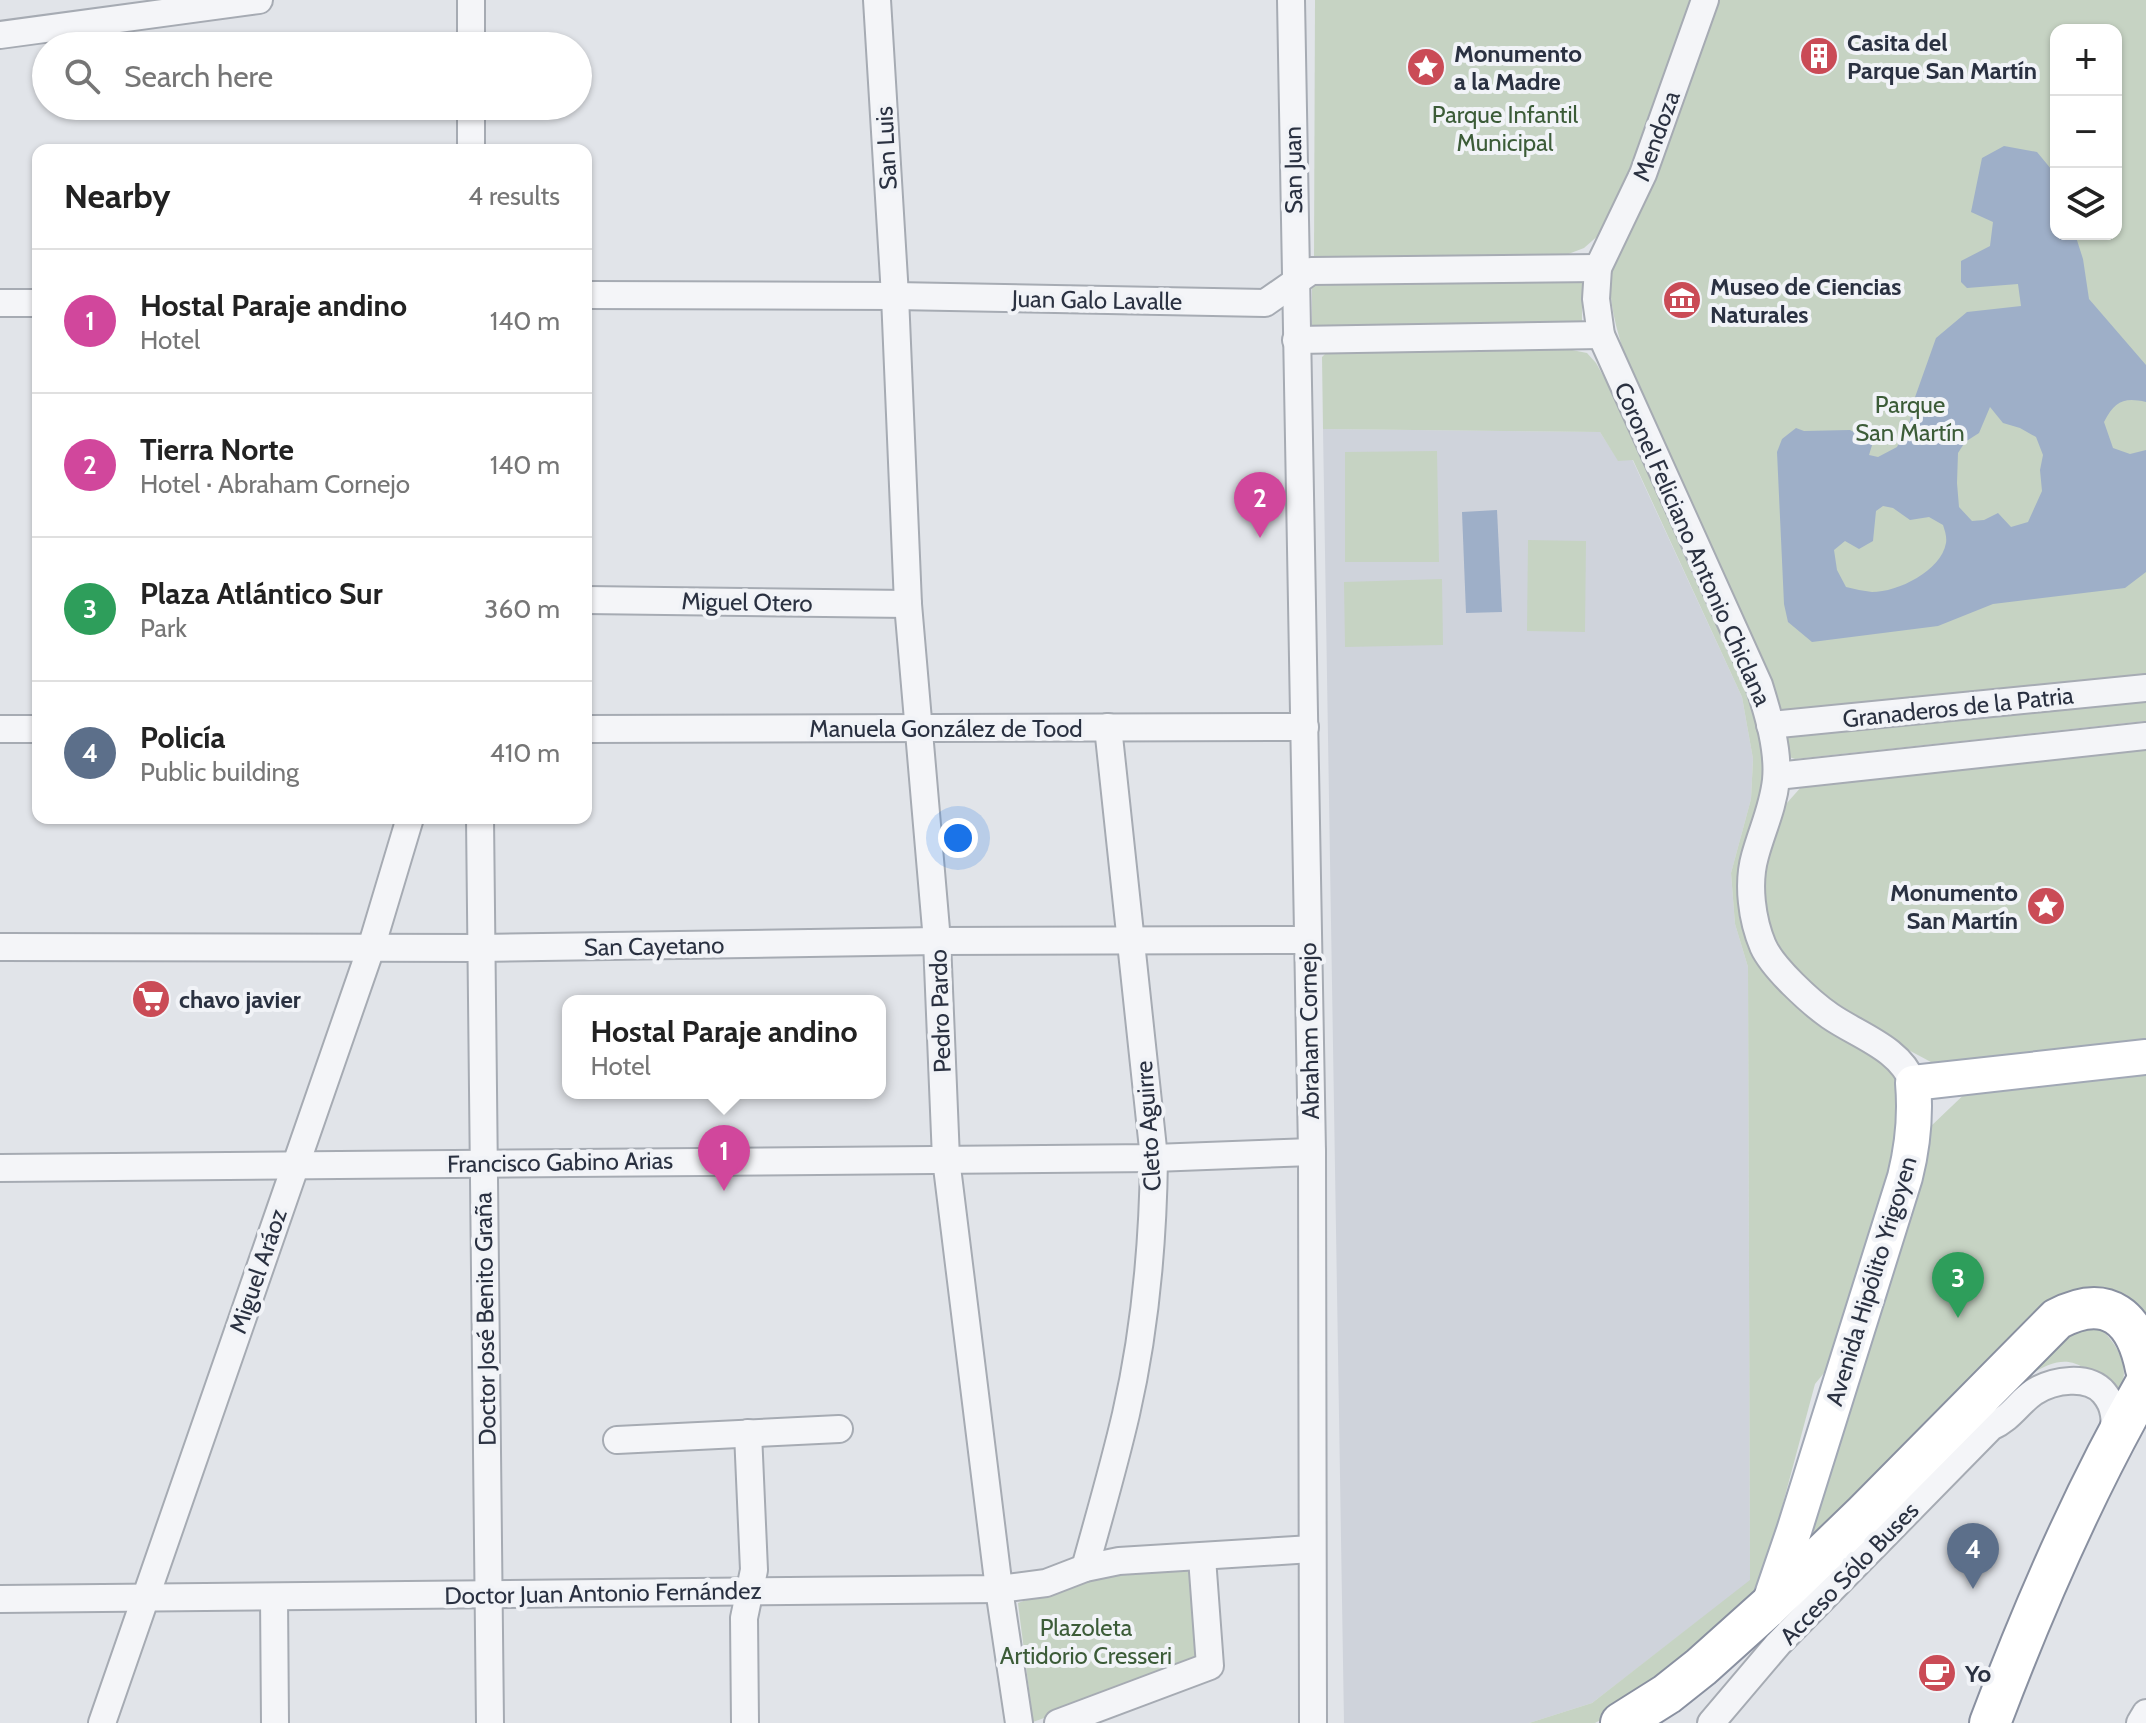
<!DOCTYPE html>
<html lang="en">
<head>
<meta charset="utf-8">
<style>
	:root { --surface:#fff; --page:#f2f2f2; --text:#222; --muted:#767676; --line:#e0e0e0; --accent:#ca4b56 }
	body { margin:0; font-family:Cabin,sans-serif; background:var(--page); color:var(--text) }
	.controls { position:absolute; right:24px; top:24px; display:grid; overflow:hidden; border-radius:16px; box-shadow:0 2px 6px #0004 }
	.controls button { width:72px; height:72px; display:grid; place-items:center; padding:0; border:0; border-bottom:2px solid var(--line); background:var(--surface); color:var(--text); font:40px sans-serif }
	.you { position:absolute; left:958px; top:838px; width:28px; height:28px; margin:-20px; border:6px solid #fff; border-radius:50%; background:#1a73e8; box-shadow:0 0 0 12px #1a73e833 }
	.badge { display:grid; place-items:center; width:52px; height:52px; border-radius:50%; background:var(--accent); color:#fff; font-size:26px; font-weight:700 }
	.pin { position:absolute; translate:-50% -66px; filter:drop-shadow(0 2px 4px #0008) }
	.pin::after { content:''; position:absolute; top:42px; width:28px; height:24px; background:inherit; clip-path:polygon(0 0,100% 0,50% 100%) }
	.popup { position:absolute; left:562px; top:995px; width:324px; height:104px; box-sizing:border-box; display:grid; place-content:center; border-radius:16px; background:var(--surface); filter:drop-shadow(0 2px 6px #0005); font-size:26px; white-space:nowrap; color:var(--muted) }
	.popup b { font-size:30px; color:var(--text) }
	.popup::after { content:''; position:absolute; left:50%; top:100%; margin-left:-16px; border:16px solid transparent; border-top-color:var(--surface) }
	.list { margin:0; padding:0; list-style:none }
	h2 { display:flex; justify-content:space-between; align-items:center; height:104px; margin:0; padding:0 32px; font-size:34px }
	h2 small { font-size:26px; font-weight:400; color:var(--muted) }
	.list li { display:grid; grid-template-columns:52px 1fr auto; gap:24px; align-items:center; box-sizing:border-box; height:144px; padding:0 32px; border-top:2px solid var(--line) }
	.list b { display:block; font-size:30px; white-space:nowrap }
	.list p { margin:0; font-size:26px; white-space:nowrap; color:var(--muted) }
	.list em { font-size:26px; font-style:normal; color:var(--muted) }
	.icon { flex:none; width:44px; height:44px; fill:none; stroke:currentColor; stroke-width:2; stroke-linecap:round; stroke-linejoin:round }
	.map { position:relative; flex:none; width:2146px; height:1723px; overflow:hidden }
	.search { position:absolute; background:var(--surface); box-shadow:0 2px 6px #0004; left:32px; top:32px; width:560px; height:88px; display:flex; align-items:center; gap:20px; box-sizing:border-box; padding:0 28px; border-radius:44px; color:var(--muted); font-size:30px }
	.panel { position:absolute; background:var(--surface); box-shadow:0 2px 6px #0004; left:32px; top:144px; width:560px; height:680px; border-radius:16px }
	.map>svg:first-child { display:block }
</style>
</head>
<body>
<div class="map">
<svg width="2146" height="1723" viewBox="0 0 2146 1723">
	<rect width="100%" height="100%" fill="#e1e4e9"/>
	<path fill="#cfd3db" d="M1323,429L1600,432L1618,460L1632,459L1742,697L1753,759L1751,799L1731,873L1735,924L1748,967L1750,1581L1592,1703L1529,1723H1344Z"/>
	<g fill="#c6d3c3" fill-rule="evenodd">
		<path d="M1315,0H1695L1634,174L1600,234L1584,248L1563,256H1314Z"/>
		<path d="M1715,0H2146V721L1795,759L1786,756C1747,659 1708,562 1669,466C1648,411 1607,332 1610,274ZM2056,30H2116V234H2056Z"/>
		<path d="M1582,280V324L1312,326V282Z"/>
		<path d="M1572,350L1587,353L1596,363L1641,444L1756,700L1766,782L1744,857L1779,987L1819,1026L1892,1065L1906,1108L1841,1352L1815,1384L1760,1589L1625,1707L1595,1723H1529L1592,1703L1750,1580L1748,967L1735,924L1731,873L1751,799L1753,759L1742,697L1633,460L1618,461L1600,432L1323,429L1322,357L1328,351Z"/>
		<path d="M1437,451L1439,562H1345V452Z"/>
		<path d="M1528,540L1586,541L1585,632L1527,631Z"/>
		<path d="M1442,579L1443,645L1345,647L1344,582Z"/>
		<path d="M2146,750V1048L1944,1069L1871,1030L1822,994L1776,947L1762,907L1764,863L1775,827L1786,804L1802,786Z"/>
		<path d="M2146,1067V1324C2124,1293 2106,1278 2069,1296L1799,1561L1929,1128L1974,1085Z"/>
		<path d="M2070,1324L2095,1325C2116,1339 2136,1372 2115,1396C2071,1347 2058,1356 2007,1389Z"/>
		<path d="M1195,1568L1202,1661L1033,1722L1018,1603L1092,1576Z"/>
	</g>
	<g fill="#9eafc8" fill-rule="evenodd">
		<path d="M2004,146L2037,152L2056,175V234H2075L2083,259L2089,299L2146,365V402C2124,397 2115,401 2104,422L2113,448L2130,454L2146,450V572L2125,588L1993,604L1938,626L1812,642L1788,622L1784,604L1777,452L1782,439L1796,428L1804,431L1850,430L1873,442L1869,455L1878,457L1897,447L1910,421L1914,400L1936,338L1967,312L2021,306L2018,284L1967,288L1961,282V261L1990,246L1993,222L1971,212L1982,158ZM1990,407L2003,423L2020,428L2036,437L2043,455L2040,470L2042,491L2028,522L2011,527L1998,513L1984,520L1972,521L1959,507L1957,483L1958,453L1965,442L1979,433ZM1883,506L1893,508L1910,520L1929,517L1943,525C1945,531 1947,537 1946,543C1941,571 1898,592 1872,592C1863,591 1855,589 1846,587L1837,570L1834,550L1845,541L1859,549L1873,541L1876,511Z"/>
		<path d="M1497,510L1502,612L1466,613L1462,512Z"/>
	</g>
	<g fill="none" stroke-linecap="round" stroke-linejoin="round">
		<g stroke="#a6abb3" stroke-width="30">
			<g id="minor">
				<path d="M471,0V46"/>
				<path d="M877,0L895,296L908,604L937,941L946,1159L999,1589L1019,1723"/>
				<path d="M1291,0L1312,1152L1313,1723"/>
				<path d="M1705,0L1643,174L1598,268L1596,299L1601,335L1759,685C1768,714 1779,750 1776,780C1773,808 1762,830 1755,856C1747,884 1752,920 1763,946C1773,968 1810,1002 1830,1016C1859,1036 1900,1048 1913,1083"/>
				<path d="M0,35L259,0"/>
				<path d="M471,106V150"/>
				<path d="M586,295L895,296L1265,303L1311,271L1598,268"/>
				<path d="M0,303H38"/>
				<path d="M1296,340L1601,335"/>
				<path d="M586,600L908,604"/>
				<path d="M1770,725L2146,688"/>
				<path d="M0,729H38"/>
				<path d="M586,729L1305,727"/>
				<path d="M1777,776L2146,736"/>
				<path d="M480,818L490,1723"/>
				<path d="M0,947L481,948L937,941L1307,940"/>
				<path d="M0,1168L1154,1158L1312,1152"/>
				<path d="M617,1440L839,1429"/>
				<path d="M1085,1568C1099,1517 1114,1466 1126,1414C1145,1331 1153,1243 1154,1158L1108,727"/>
				<path d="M274,1597L275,1723"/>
				<path d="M0,1599L999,1589L1046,1583L1085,1568L1119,1561L1312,1549"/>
				<path d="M102,1723L371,948L410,818"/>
				<path d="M745,1723L744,1618L754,1570L748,1433"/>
				<path d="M1058,1723L1210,1666L1202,1558"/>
				<path d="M1711,1723L1778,1644L1991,1427C2011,1418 2018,1403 2034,1392C2053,1380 2088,1374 2104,1393C2116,1407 2116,1422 2112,1439"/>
				<path d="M2140,1723L2146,1713"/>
			</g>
		</g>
		<g stroke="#a1a8b5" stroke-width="38">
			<path id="major" d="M1768,1607L1794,1531L1905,1177C1913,1145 1916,1117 1913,1083L2146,1057"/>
		</g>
		<g stroke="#8990a0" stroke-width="44">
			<g id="highway">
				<path d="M1621,1723L1667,1694L1701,1667L1768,1607L1864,1514L2057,1319C2108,1292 2136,1318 2146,1369"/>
				<path d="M1990,1723C2033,1609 2085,1489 2146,1383"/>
			</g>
		</g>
		<use href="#minor" stroke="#f4f5f8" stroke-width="26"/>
		<use href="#major" stroke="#fff" stroke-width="34"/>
		<use href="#highway" stroke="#fff" stroke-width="40"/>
	</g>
	<defs>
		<g id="building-disc" transform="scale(2)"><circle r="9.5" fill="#ca4b56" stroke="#f1f3f7"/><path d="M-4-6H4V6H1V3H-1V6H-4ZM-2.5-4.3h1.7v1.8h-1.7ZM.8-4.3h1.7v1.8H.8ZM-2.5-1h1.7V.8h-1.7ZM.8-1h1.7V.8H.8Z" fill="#fff"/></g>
		<g id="sight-disc" transform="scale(2)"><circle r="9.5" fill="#ca4b56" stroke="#f1f3f7"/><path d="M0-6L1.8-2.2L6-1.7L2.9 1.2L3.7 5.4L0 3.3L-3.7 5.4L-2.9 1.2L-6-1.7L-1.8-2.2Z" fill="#fff"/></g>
		<g id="museum-disc" transform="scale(2)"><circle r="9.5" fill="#ca4b56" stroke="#f1f3f7"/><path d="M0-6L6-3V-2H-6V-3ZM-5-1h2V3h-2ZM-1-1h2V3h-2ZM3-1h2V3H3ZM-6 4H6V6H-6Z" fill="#fff"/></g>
		<g id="supermarket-disc" transform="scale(2)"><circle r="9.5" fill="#ca4b56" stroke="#f1f3f7"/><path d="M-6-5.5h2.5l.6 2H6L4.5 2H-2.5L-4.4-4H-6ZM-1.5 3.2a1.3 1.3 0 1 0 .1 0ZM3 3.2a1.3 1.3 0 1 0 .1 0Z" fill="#fff"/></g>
		<g id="cafe-disc" transform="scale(2)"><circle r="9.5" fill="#ca4b56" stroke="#f1f3f7"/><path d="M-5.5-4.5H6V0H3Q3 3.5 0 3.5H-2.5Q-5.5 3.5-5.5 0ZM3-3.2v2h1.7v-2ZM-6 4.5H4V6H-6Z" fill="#fff"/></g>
	</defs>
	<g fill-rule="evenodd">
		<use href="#building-disc" x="1819" y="56"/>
		<use href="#sight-disc" x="1426" y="67"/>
		<use href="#museum-disc" x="1682" y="300"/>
		<use href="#sight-disc" x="2046" y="906"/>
		<use href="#supermarket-disc" x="151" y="999"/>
		<use href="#cafe-disc" x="1937" y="1673"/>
	</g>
	<g text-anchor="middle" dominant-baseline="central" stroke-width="8" stroke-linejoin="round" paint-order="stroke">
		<g font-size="24" font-weight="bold" fill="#2a3141" stroke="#f1f3f7" text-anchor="start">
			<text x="1847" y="42">Casita del<tspan x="1847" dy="28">Parque San Martín</tspan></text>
			<text x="1454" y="53">Monumento<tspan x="1454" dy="28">a la Madre</tspan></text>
			<text x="1710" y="286">Museo de Ciencias<tspan x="1710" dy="28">Naturales</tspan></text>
			<text x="2018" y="892" text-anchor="end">Monumento<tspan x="2018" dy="28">San Martín</tspan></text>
			<text x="179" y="999">chavo javier</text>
			<text x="1965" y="1673">Yo</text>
		</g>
		<g font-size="24" fill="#3c5c38" stroke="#f1f3f7">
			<text x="1505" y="114">Parque Infantil<tspan x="1505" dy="28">Municipal</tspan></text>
			<text x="1910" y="404">Parque<tspan x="1910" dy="28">San Martín</tspan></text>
			<text x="1086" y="1627">Plazoleta<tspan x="1086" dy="28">Artidorio Cresseri</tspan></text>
		</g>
		<g font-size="24" fill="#2a3141" stroke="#f1f3f7">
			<text transform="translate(1656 136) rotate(-70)">Mendoza</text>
			<text transform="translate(886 148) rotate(-93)">San Luis</text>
			<text transform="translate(1293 170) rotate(-91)">San Juan</text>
			<text transform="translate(1097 300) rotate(1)">Juan Galo Lavalle</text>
			<text transform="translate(1693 544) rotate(66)">Coronel Feliciano Antonio Chiclana</text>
			<text transform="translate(747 602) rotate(1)">Miguel Otero</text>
			<text transform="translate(1958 707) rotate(-6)">Granaderos de la Patria</text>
			<text x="946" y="728">Manuela González de Tood</text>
			<text transform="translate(654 946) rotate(-1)">San Cayetano</text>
			<text transform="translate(940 1011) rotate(-92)">Pedro Pardo</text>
			<text transform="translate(1309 1031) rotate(-91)">Abraham Cornejo</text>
			<text transform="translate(1148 1126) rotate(-94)">Cleto Aguirre</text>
			<text transform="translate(560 1162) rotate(-1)">Francisco Gabino Arias</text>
			<text transform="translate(258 1271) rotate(-71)">Miguel Aráoz</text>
			<text transform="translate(1871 1281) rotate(-73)">Avenida Hipólito Yrigoyen</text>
			<text transform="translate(485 1319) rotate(-91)">Doctor José Benito Graña</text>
			<text transform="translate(1849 1573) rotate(-46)">Acceso Sólo Buses</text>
			<text transform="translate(603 1593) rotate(-1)">Doctor Juan Antonio Fernández</text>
		</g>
	</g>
</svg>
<div class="controls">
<button>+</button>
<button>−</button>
<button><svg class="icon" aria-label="layers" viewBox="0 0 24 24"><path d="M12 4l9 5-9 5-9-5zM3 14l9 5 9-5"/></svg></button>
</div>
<div class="you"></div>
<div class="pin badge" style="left:724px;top:1191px;background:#d1479c">1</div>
<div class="popup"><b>Hostal Paraje andino</b>Hotel</div>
<div class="pin badge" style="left:1260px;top:538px;background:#d1479c">2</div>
<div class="pin badge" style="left:1958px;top:1318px;background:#2e9e5b">3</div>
<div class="pin badge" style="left:1973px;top:1589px;background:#5c6f8a">4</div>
<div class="search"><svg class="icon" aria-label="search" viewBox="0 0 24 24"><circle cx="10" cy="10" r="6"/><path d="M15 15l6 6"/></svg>Search here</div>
<section class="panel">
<h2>Nearby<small>4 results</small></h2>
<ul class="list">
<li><span class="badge" style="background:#d1479c">1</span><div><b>Hostal Paraje andino</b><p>Hotel</p></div><em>140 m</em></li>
<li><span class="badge" style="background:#d1479c">2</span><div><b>Tierra Norte</b><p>Hotel · Abraham Cornejo</p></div><em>140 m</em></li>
<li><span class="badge" style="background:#2e9e5b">3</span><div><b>Plaza Atlántico Sur</b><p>Park</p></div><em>360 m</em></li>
<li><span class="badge" style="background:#5c6f8a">4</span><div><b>Policía</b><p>Public building</p></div><em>410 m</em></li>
</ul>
</section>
</div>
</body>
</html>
